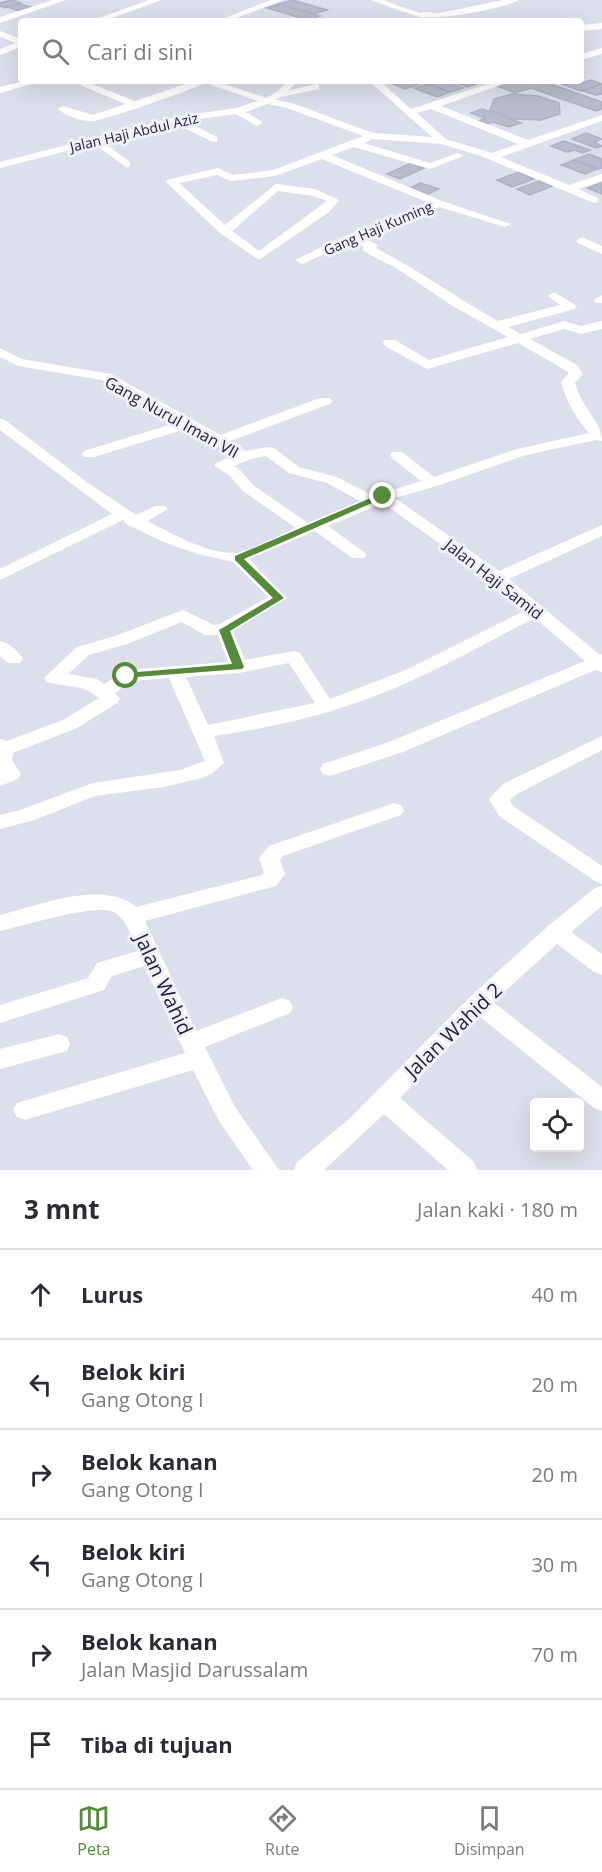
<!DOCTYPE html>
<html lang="id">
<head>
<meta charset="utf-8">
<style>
	:root { --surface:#fff; --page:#f2f2f3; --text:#2b2b33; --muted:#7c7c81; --line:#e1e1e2; --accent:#588a3d }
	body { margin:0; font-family:"Open Sans",sans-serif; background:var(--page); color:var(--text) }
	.controls { position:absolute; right:18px; bottom:18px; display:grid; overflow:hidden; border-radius:6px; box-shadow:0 6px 24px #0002 }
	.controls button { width:54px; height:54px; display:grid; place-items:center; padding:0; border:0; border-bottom:2px solid var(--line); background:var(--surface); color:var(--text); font:30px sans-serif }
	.stop { position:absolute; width:18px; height:18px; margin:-14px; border:4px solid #588a3d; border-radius:50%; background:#fff }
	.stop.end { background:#588a3d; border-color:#fff; box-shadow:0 2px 6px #0008 }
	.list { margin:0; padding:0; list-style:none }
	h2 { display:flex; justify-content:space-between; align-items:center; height:78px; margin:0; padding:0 24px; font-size:26px }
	h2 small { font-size:20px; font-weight:400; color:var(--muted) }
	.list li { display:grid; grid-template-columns:39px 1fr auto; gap:18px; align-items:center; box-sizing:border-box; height:90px; padding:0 24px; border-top:2px solid var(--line) }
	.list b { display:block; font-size:22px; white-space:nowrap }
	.list p { margin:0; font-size:20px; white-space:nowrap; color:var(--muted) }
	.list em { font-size:20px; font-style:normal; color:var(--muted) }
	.icon { flex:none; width:33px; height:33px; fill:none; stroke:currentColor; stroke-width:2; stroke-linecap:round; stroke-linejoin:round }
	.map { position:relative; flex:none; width:602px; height:1170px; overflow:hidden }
	.search { position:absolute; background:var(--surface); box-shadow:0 6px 24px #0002; left:18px; right:18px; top:18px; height:66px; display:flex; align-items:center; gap:15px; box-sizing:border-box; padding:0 21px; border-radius:6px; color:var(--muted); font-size:22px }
	.sheet { height:618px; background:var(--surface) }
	nav { display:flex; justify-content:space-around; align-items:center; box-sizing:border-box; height:84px; border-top:2px solid var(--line); background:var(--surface); font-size:16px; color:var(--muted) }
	nav a { display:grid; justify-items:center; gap:3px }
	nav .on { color:var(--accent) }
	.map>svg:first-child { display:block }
</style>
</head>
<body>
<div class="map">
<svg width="602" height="1170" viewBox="0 0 602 1170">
	<rect width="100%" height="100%" fill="#dedfec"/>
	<g fill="#babccd" stroke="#b0b1c6" stroke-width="1.5">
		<path d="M12,0L21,3L5,8L0,6V3Z"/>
		<path d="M293,0L327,10L313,14L279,4Z"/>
		<path d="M20,4L31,7L19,11L7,7Z"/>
		<path d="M279,4L313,14L320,16L308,20L267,8Z"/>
		<path d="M591,80L602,84L581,91L553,81L582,83Z"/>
		<path d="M386,81H410L419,84L405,89Z"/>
		<path d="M437,81H443L463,88L451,92L429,84Z"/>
		<path d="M450,81H475L480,83L467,87Z"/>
		<path d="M513,81H542L602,102V109L596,111L531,88L515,93L497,86Z"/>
		<path d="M428,84L450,92L437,97L414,88Z"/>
		<path d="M602,84V94L596,95L583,91Z"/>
		<path d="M512,94L538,96L559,103L560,114L541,120L514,119L490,110L494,99Z"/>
		<path d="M482,109L521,123L509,127L493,122L487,124L479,121L485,118L471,113Z"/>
		<path d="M586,133L602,139L594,142L602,146L596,148L572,139Z"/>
		<path d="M564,141L590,150L583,153L574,150L567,152L551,146Z"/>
		<path d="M589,154L602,159V168L599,169L574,160Z"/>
		<path d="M574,160L597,169L585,174L561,165Z"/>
		<path d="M411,163L424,168L400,179L387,174Z"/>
		<path d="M519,172L534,179L512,187L497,180Z"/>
		<path d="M539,181L552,186L530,195L517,189Z"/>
		<path d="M420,183L439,189L428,194L412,187Z"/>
		<path d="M601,183L602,194L587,188Z"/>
	</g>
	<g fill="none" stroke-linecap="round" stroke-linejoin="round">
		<g fill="#fff" fill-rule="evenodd">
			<path d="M53,0H66L0,23V17Z"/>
			<path d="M149,0H161L104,21H91Z"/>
			<path d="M271,0H283L229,21H217Z"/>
			<path d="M371,0H384L396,5L392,8Z"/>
			<path d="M503,0H519C507,8 430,23 419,15L423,12L440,13Z"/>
			<path d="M602,23V29L581,31V25Z"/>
			<path d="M0,31L21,39V45L0,37Z"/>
			<path d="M602,48V54L581,60V54Z"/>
			<path d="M25,81H42L0,93V87Z"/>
			<path d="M71,81H84L135,101L194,81H208C199,88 105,120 93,121C82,122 66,116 58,109L63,106L93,115L125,104Z"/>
			<path d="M369,81H380L411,109L497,81H512L441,106L528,140L602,115V121L501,157L569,185L602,174V181L578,189L598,198V202L594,203L481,156L441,144L373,139L364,143L430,163L458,153L463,156L430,169L354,147L332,155L442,201L511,224L505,227L439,207L362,237L378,245L376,248C418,270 457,298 498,321L560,305L548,296L554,292L577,306L575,309L508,327L521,334L564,321L581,326L602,321V329L581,334L564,329L530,339L577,365L583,374L575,383C580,405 602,422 602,441L596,440L526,455L437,486L395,498L499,571L602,525V536L509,579L600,655L602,654V672L595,670L403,752L330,776L323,774L320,769L323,764L389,742L585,661L535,618C489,641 443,668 395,688C337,713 276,727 214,736L224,763L213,773L202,778L164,787L95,796L34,820L0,829V815L20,810L93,783L180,770L205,761L169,678L131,681L115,693L120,699L117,703L77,728L13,753L12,760L21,774L18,779L0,786V739L7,741L63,720L99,698C80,683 69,688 47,682L44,678L77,647L115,636L183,610L214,625L220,624L268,597L233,562L198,554L166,543L128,525L123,520L0,580V569L112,514L0,430V419L5,420L88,483L136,515L155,506H165L168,509L147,521C173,534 205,553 235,553C246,553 283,533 296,528L243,491L229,475L214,466L216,463L233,456L214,443L186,429L94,457H84L82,454L84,451L175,423L102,380L18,366L0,357V348L22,359L111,374L220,435L320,398H330L332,401L330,404L230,441L245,451L269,447L274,448L299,467L337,477L373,496L421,481L392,458L390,455L392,452H402L434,477L517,449L589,433C576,418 566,401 561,382L569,373L567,371L518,343L427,369L385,346L383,343L385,340H395L429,360L508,337L451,305L398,269L363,251V246L351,241L305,263L301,264L295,260L347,235L429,203L322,159L275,176L231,181L217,175L179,183L225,225L276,184L315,189L337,199L339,201L329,212L259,260L220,233L166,182L167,180L218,168L233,175L273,170L363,136L287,108L268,104L246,112L261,121L262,123L257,126L236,114L186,121L217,137V141L213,142L174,123L103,142L130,162V166L126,167L94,144L0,168V162L175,117L236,108L267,98L292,103L373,133L432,137ZM431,109L518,144L492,153L446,139L417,113ZM278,191L313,196L327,201L259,251L232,231ZM266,456L289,473L327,483L360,501L308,523L253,485L239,469L234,466L251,459ZM383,503L492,581L526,610L408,669L330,699L300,653L294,651L245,660L233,631L287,598L249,559L315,531L352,558H364L366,555L364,552L328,526ZM182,622L205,635H218L228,662L126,670L104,684L97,679L68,674L89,655L127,644ZM289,663L315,703L208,725L186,677L239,673Z"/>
			<path d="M316,84L319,85V89L280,97L275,94Z"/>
			<path d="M582,237L602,246V254L578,243L576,241Z"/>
			<path d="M602,295V303H596L594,300Z"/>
			<path d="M0,641C9,643 18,651 23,659L20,663H8L0,656Z"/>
			<path d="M602,736V750L517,794L510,800L513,806L602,866V884L595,881L499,816L489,799L503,784Z"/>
			<path d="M394,803L401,805L404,810L401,815L283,856L280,860L285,874L276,886L145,921L196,1031L282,998L290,1001L293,1007L290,1013L205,1047L235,1107L279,1170H253L219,1121L193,1070L25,1120L17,1117L13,1110L17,1103L185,1053L144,966L112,976L104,990L0,1023V1005L88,978L97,963L138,951C132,939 127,919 114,912C95,903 23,926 0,931V915C38,906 103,879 136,907L262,875L264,873L259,858L269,846Z"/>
			<path d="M602,886V906L571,932L602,954V975L594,972L557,944L493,1002L602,1087V1111L594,1108L479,1016L400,1098L474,1162L477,1170H448L384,1114L324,1170H294L297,1162L349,1119L470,997L548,926L595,888Z"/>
			<path d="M59,1034L67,1037L70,1044L67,1051L0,1069V1049Z"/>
		</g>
		<g fill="#fff" fill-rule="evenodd">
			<path d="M389,3L427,15L423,18L389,7Z"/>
			<path d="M21,41V47L0,55V49Z"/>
			<path d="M200,81H215L266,98L277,92L288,81H298L283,96L267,104Z"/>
		</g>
	</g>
	<path fill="#588a3d" d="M380,494L388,496L244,559L284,598L230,631L244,667L242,669L123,678L121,676L126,673L232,664L219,630L273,598L235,560V556Z"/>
	<g text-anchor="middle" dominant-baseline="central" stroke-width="6" stroke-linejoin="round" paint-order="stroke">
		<g font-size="14" fill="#211e3e" stroke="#eff0f8">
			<text transform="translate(134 132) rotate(-13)">Jalan Haji Abdul Aziz</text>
			<text transform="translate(378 228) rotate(-23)">Gang Haji Kuming</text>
		</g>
		<g font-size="16" fill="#211e3e" stroke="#eff0f8">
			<text transform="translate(172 417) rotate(29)">Gang Nurul Iman VII</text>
			<text transform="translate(494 579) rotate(38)">Jalan Haji Samid</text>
		</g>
		<g font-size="20" fill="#211e3e" stroke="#eff0f8">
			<text transform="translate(164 984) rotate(65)">Jalan Wahid</text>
			<text transform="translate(453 1030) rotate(-44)">Jalan Wahid 2</text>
		</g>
	</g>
</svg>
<div class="controls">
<button><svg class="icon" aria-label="locate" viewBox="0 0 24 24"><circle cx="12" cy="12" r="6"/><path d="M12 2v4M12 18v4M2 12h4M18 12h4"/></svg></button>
</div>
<div class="stop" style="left:126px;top:676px"></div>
<div class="stop end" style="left:383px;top:496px"></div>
<div class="search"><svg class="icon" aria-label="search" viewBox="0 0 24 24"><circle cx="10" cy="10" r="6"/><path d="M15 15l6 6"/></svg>Cari di sini</div>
</div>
<section class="sheet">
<h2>3 mnt<small>Jalan kaki · 180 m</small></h2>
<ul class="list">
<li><svg class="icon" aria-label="ahead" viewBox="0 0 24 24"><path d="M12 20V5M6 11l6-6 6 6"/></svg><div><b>Lurus</b></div><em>40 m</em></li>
<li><svg class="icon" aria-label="left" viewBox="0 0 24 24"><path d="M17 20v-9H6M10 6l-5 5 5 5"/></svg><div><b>Belok kiri</b><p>Gang Otong I</p></div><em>20 m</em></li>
<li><svg class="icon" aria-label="right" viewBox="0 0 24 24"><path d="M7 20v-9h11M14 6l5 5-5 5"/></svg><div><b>Belok kanan</b><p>Gang Otong I</p></div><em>20 m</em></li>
<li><svg class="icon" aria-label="left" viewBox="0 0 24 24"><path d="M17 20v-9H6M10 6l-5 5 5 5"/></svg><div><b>Belok kiri</b><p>Gang Otong I</p></div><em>30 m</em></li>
<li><svg class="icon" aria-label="right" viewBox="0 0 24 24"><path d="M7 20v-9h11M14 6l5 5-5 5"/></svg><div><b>Belok kanan</b><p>Jalan Masjid Darussalam</p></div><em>70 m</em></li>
<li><svg class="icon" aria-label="arrive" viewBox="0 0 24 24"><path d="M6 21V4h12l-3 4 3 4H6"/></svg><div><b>Tiba di tujuan</b></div></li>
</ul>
</section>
<nav>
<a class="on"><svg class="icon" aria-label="map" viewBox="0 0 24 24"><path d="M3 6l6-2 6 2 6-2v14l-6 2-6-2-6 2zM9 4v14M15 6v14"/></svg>Peta</a>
<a><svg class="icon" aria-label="directions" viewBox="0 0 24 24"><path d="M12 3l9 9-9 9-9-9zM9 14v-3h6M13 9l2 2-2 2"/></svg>Rute</a>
<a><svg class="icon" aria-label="saved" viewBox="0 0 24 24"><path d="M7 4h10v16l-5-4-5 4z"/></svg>Disimpan</a>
</nav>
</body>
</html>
